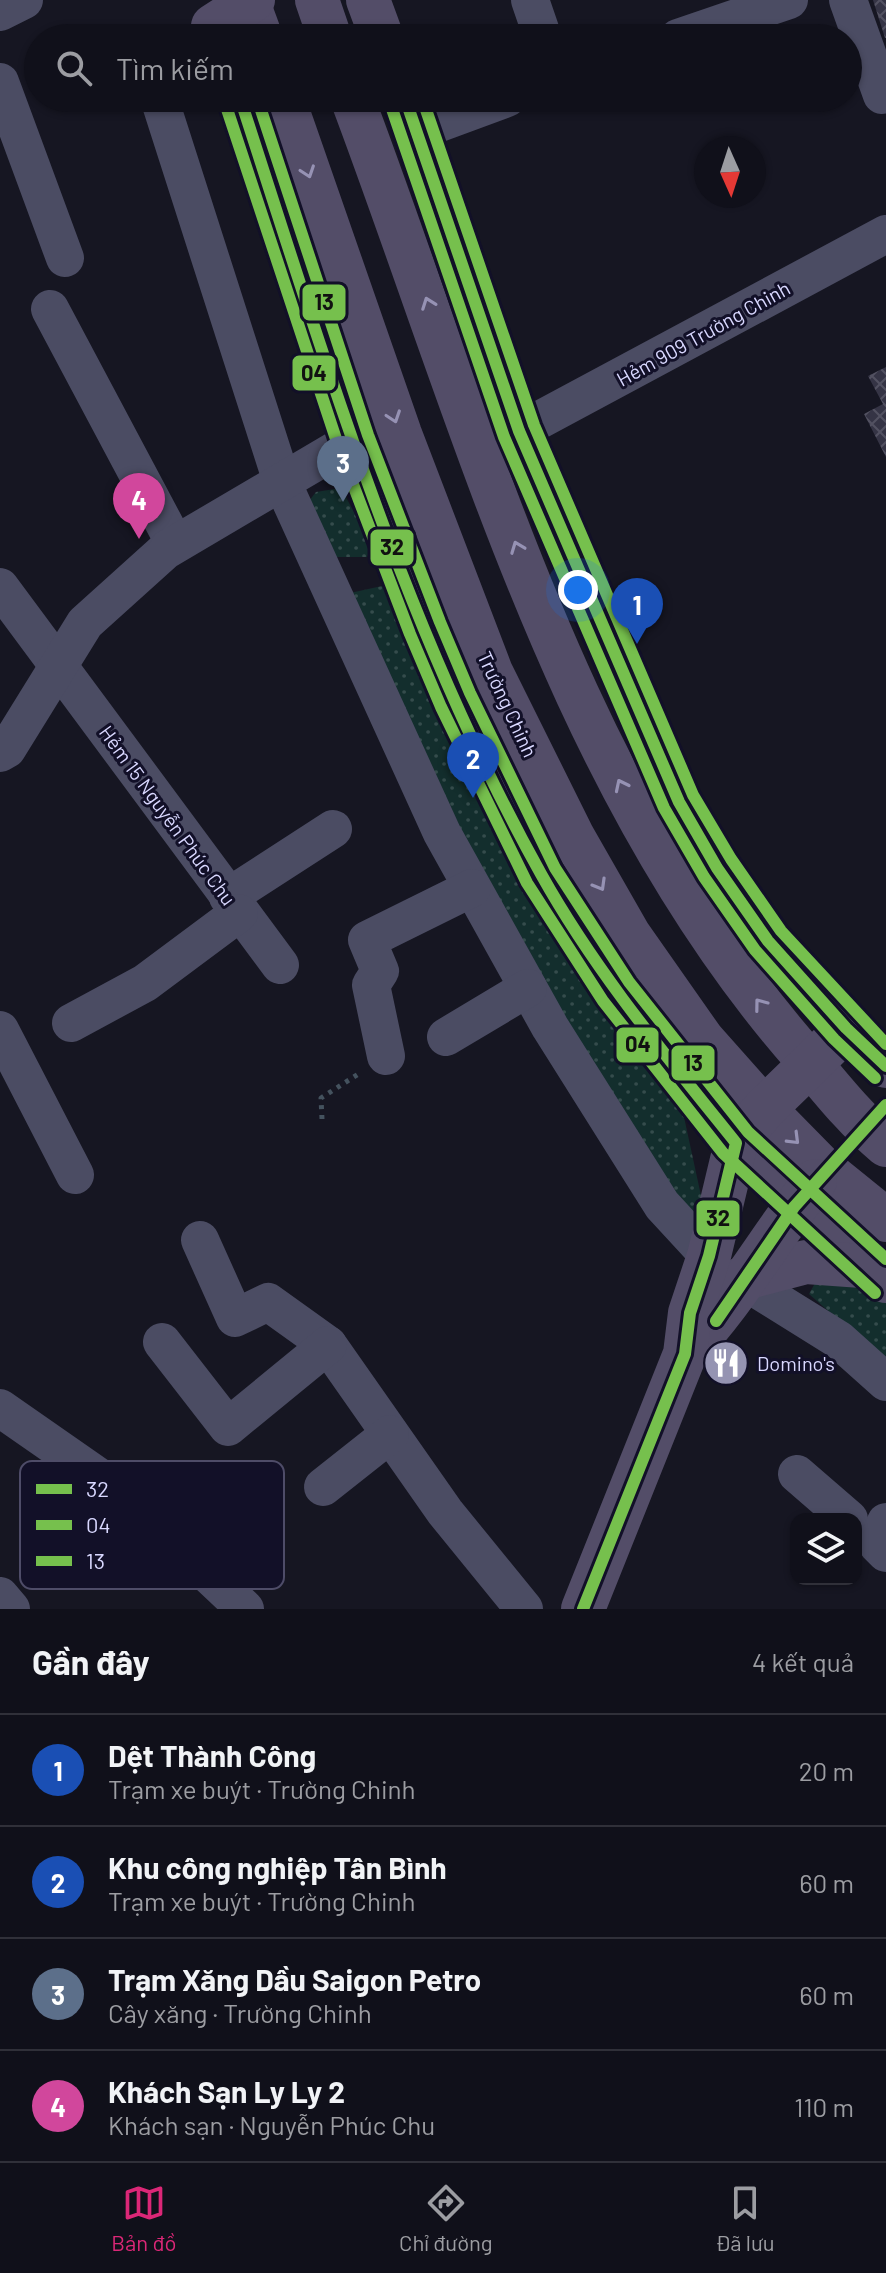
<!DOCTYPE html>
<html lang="vi">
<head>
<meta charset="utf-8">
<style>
	:root { --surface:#10101a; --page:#191923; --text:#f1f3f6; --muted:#9c9da2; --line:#303039; --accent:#db2777 }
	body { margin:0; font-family:Barlow,sans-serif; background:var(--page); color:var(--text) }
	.controls { position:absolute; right:24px; bottom:24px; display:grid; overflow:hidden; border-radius:16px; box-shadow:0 2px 6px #0004 }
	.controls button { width:72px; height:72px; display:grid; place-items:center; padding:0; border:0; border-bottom:2px solid var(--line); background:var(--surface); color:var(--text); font:40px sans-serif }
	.compass { position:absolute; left:694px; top:136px; width:72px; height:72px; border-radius:50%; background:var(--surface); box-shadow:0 2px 6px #0004; rotate:177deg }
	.you { position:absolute; left:578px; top:590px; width:28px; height:28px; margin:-20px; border:6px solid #fff; border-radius:50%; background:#1a73e8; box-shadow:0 0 0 12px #1a73e833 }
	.badge { display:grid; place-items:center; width:52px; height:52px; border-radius:50%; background:var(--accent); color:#fff; font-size:26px; font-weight:700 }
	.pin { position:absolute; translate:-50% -66px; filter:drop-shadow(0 2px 4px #0008) }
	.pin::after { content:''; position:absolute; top:42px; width:28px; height:24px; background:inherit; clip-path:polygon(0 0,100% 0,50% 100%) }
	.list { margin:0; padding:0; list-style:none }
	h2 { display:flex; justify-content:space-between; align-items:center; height:104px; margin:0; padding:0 32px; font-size:34px }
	h2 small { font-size:26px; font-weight:400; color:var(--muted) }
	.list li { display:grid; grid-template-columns:52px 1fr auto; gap:24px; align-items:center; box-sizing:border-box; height:112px; padding:0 32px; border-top:2px solid var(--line) }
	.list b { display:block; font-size:30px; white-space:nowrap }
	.list p { margin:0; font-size:26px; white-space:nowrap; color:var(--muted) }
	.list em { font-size:26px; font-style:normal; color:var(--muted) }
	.icon { flex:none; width:44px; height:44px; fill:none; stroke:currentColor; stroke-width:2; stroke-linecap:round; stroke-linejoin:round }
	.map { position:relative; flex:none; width:886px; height:1609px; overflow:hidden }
	.search { position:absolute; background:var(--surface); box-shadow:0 2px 6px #0004; left:24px; right:24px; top:24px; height:88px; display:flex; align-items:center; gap:20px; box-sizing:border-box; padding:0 28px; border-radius:44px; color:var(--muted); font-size:30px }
	.sheet { height:552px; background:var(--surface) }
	nav { display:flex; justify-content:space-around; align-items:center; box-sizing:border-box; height:112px; border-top:2px solid var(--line); background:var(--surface); font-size:22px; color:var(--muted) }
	nav a { display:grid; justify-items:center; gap:4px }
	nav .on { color:var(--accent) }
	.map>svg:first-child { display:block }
</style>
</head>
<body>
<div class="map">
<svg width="886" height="1609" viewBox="0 0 886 1609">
	<defs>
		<pattern id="grass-dots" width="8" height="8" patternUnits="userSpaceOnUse" patternTransform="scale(2)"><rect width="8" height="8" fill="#132e2d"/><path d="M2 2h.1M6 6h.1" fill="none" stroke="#354c4c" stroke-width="1.8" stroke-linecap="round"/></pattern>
		<pattern id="building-cross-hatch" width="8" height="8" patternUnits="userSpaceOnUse" patternTransform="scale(2)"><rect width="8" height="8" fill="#353445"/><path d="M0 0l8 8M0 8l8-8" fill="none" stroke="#525161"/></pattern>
	</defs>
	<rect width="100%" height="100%" fill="#161622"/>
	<g fill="url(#grass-dots)">
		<path d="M341,488L372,546L367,557H331L305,506L316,492Z"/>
		<path d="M382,586L399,602L637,1051L684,1117L703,1205L694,1231L658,1180L480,870L350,593Z"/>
		<path d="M819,1276H863L886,1296V1362L809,1294Z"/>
	</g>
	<g fill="url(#building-cross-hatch)">
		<path d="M873,0H886V38H885Z"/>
		<path d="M886,367V457L864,414L883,404L868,376Z"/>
	</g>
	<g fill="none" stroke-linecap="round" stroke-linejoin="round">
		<path stroke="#44525e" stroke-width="5" stroke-dasharray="4 6" stroke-linecap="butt" d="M322,1119L321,1098L360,1073"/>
		<g stroke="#4b4c63" stroke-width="38">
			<path d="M530,0L543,38"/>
			<path d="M848,0L882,95"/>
			<path d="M0,12L24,0"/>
			<path d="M678,38L789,0"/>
			<path d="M0,82L65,258"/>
			<path d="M159,98L282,482L442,833L550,1027L662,1205L709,1256"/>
			<path d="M418,131L507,98"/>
			<path d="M50,309L175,544"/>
			<path d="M519,431L886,234"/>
			<path d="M0,587L280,965"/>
			<path d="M0,753L7,749L85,623L166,550L353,440"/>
			<path d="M228,897L333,829"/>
			<path d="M71,1023L145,983L239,913"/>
			<path d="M0,1030L75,1175"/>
			<path d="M446,1037L528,988"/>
			<path d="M386,1056L371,985L380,971L367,940L472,888"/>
			<path d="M200,1240L235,1318L268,1302L328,1345L445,1512L524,1609"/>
			<path d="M741,1279L839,1340L886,1382"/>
			<path d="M162,1342L228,1427L328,1345"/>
			<path d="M0,1408L122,1493L245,1609"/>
			<path d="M797,1474L849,1519"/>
			<path d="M323,1487L390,1434"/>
			<path d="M886,1522L877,1544L886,1553"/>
			<path d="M0,1596L11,1609"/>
		</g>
		<g stroke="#534d68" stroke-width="44">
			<path d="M247,0L261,38"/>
			<path d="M317,0L330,38"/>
			<path d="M368,0L382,38"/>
			<path d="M213,26L253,0"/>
			<path d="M240,98L353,440L425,628L455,700L541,876L616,991L736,1143L886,1281"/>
			<path d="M283,98L400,434L491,672L573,837L629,935L702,1039L764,1109L824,1170L886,1220"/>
			<path d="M352,98C475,425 569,789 804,1056C830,1087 855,1119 886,1145"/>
			<path d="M405,98L519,431L679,802L717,868L768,941L846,1028L886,1066"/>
			<path d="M741,1279L806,1262L876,1267"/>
			<path d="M686,1352C734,1303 771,1236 815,1181"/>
			<path d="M583,1609L685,1354L690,1313L709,1256L736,1143L764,1109L831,1044"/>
		</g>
		<g stroke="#121028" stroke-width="18">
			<g id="bus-1">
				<path d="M240,98C326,362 405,631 541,874C595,971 667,1057 736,1143L709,1256L690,1313L685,1354L583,1609"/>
				<path d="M405,98L519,431L679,802L717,868L768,941L846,1028L886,1066"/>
				<path d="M716,1321L794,1207L886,1105"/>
			</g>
		</g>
		<g stroke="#121028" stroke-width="18">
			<g id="bus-2">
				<path d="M225,103L338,445L410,634L441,707L527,883L603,1001L723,1153L875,1293"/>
				<path d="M390,103L504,437L664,808L704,877L755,950L834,1039L875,1078"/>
			</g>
		</g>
		<g stroke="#121028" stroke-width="18">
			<g id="bus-3">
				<path d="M257,98L368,435L440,622L470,693L555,868L629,982L748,1132L886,1259"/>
				<path d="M422,98L534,425L693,795L731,859L781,931L886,1044"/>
			</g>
		</g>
		<use href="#bus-1" stroke="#76c04d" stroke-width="12"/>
		<use href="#bus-2" stroke="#76c04d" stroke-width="12"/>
		<use href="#bus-3" stroke="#76c04d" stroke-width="12"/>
	</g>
	<defs><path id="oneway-chevron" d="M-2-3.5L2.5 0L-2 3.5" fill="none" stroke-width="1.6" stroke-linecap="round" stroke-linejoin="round" transform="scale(2)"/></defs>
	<g stroke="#9692b4">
		<use href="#oneway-chevron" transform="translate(308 172) rotate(71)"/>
		<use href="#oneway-chevron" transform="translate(428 303) rotate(-110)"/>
		<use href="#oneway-chevron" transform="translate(394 417) rotate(71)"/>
		<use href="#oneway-chevron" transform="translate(517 547) rotate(-111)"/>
		<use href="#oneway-chevron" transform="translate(621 785) rotate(-116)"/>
		<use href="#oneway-chevron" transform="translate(600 885) rotate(60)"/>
		<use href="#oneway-chevron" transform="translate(760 1004) rotate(-127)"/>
		<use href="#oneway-chevron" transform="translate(794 1139) rotate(45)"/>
	</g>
	<defs>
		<g id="restaurant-disc" transform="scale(2.3)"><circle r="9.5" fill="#9594b2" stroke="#121028"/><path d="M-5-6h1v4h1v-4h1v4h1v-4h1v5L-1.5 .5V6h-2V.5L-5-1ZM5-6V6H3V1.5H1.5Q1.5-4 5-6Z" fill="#fff"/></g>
	</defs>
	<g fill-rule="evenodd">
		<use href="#restaurant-disc" x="726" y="1363"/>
	</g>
	<g text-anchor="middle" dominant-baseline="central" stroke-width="6" stroke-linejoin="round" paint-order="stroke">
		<g font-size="20" fill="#d9d8ff" stroke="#121028">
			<text transform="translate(703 333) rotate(-29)">Hẻm 909 Trường Chinh</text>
			<text transform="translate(508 704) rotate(65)">Trường Chinh</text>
			<text transform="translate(168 815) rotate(54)">Hẻm 15 Nguyễn Phúc Chu</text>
		</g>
		<g font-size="20" fill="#d9d8ff" stroke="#121028" text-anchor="start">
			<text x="757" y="1363">Domino's</text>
		</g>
	</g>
	<rect x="20" y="1461" width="264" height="128" rx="12" fill="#121028" stroke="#4e4c68" stroke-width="2"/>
	<rect x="36" y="1484" width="36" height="10" fill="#76c04d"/>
	<rect x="36" y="1520" width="36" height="10" fill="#76c04d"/>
	<rect x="36" y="1556" width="36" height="10" fill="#76c04d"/>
	<g font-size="22" fill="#d9d8ff">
		<text x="86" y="1497">32</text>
		<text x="86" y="1533">04</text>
		<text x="86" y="1569">13</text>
	</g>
	<g stroke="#121028" stroke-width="3">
		<rect x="301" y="283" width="46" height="39" rx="8" fill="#76c04d"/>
		<rect x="291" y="354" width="46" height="38" rx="8" fill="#76c04d"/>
		<rect x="369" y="528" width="46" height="39" rx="8" fill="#76c04d"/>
		<rect x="615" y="1026" width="45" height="38" rx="8" fill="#76c04d"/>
		<rect x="670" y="1044" width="46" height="38" rx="8" fill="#76c04d"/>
		<rect x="695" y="1199" width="46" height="39" rx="8" fill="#76c04d"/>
	</g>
	<g font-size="22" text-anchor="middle" font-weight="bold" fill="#111">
		<text x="324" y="310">13</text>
		<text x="314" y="381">04</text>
		<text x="392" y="555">32</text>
		<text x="638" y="1052">04</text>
		<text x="693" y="1071">13</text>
		<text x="718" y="1226">32</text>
	</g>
</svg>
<div class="controls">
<button><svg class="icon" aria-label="layers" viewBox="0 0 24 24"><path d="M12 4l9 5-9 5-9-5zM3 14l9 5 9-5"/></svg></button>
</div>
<svg class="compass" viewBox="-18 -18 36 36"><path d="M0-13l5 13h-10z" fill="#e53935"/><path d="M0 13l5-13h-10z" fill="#9c9da2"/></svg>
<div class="you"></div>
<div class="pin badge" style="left:637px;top:644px;background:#1a4fb4">1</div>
<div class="pin badge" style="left:473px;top:798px;background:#1a4fb4">2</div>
<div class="pin badge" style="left:343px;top:502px;background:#5c6f8a">3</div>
<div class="pin badge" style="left:139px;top:539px;background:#d1479c">4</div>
<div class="search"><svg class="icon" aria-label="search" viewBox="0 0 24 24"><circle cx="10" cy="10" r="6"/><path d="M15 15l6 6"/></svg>Tìm kiếm</div>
</div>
<section class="sheet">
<h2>Gần đây<small>4 kết quả</small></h2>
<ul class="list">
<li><span class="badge" style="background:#1a4fb4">1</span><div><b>Dệt Thành Công</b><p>Trạm xe buýt · Trường Chinh</p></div><em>20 m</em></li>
<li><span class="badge" style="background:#1a4fb4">2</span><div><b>Khu công nghiệp Tân Bình</b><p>Trạm xe buýt · Trường Chinh</p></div><em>60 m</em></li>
<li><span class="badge" style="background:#5c6f8a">3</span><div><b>Trạm Xăng Dầu Saigon Petro</b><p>Cây xăng · Trường Chinh</p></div><em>60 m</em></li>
<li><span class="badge" style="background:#d1479c">4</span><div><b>Khách Sạn Ly Ly 2</b><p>Khách sạn · Nguyễn Phúc Chu</p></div><em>110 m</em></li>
</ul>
</section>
<nav>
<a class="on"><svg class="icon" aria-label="map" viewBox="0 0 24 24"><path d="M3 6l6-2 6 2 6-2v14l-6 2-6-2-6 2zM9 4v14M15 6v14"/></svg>Bản đồ</a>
<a><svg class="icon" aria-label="directions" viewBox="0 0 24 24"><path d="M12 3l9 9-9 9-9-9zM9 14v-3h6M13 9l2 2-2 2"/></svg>Chỉ đường</a>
<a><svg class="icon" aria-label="saved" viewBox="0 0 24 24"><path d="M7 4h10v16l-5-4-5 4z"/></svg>Đã lưu</a>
</nav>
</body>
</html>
